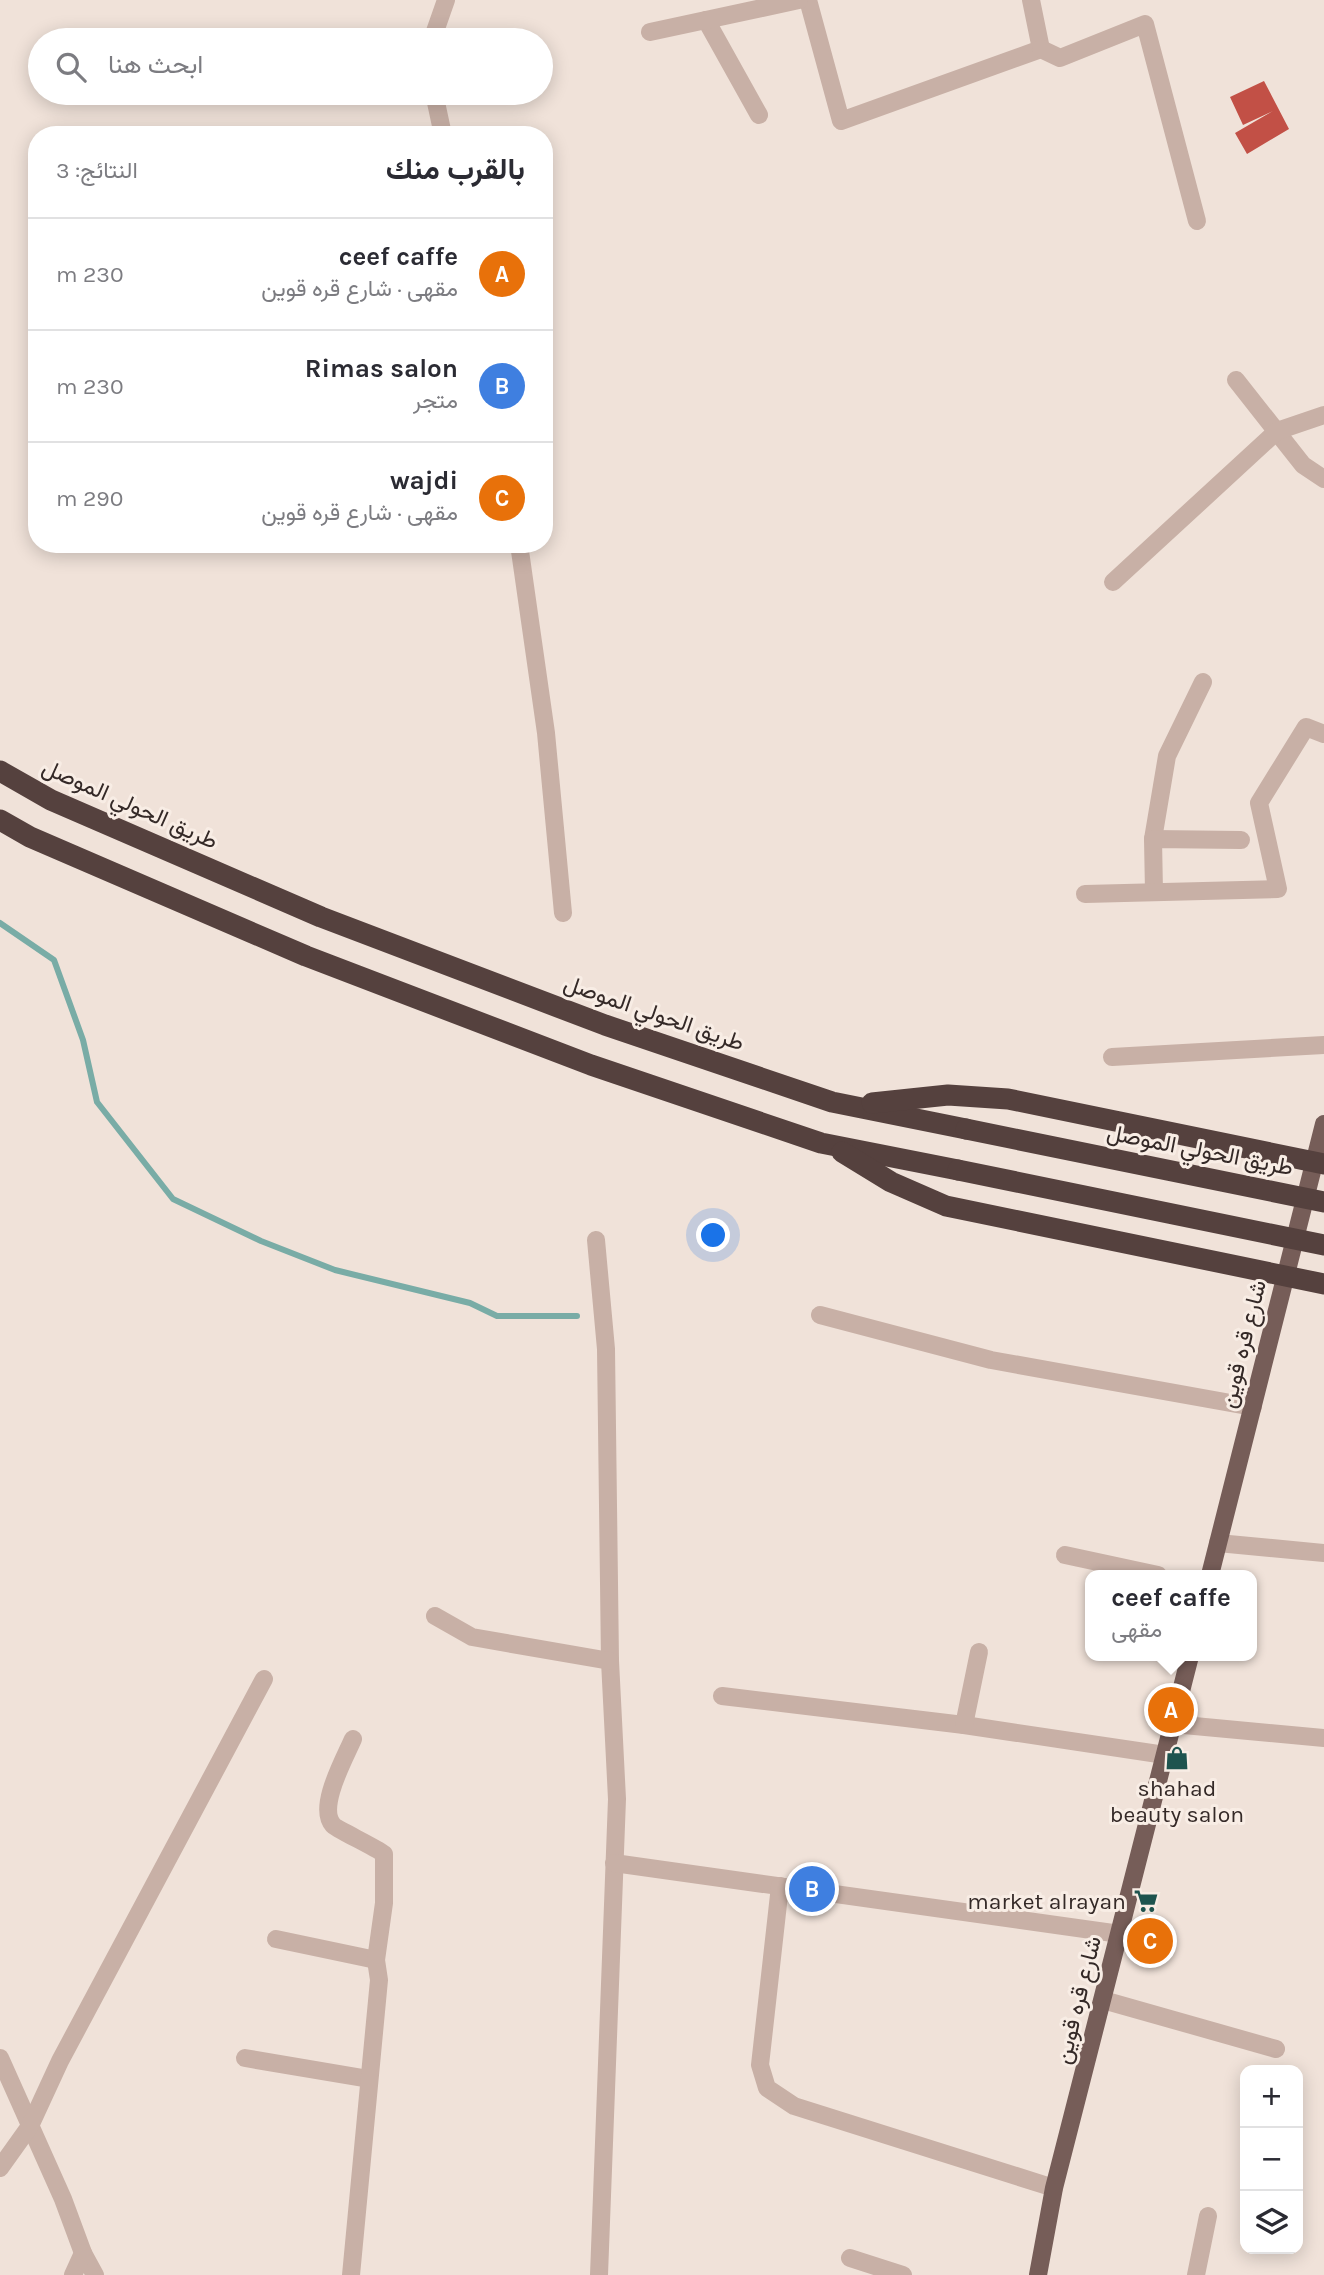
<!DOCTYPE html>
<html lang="ar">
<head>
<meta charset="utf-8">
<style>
	:root { --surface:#fff; --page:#f7f7f7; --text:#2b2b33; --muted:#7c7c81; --line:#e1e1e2; --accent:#1a73e8 }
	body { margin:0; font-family:Karla,Vazirmatn,sans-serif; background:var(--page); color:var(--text); direction:rtl }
	.controls { position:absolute; right:21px; bottom:21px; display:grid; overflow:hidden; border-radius:14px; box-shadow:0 4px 18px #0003 }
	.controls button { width:63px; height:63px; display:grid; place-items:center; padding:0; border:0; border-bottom:2px solid var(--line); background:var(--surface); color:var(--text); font:35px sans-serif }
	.you { position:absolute; left:714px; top:1236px; width:24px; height:24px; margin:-18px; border:5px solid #fff; border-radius:50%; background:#1a73e8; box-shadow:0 0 0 10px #1a73e833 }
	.badge { display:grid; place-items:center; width:46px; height:46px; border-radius:50%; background:var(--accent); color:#fff; font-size:23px; font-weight:700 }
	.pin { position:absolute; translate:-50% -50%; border:4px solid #fff; box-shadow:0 2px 7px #0006 }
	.popup { position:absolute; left:1085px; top:1570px; width:172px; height:91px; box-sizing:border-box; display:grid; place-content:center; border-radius:14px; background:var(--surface); filter:drop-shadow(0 2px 5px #0005); font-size:23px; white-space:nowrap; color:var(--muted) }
	.popup b { font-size:26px; color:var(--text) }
	.popup::after { content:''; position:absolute; left:50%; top:100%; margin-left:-14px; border:14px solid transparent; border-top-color:var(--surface) }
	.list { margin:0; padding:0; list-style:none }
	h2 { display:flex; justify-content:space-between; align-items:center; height:91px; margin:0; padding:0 28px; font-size:30px }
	h2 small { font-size:23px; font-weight:400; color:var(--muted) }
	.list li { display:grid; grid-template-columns:46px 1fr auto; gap:21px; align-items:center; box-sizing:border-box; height:112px; padding:0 28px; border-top:2px solid var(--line) }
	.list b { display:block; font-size:26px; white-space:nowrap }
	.list p { margin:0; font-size:23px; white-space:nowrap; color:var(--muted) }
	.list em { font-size:23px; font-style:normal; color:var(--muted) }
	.icon { flex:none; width:38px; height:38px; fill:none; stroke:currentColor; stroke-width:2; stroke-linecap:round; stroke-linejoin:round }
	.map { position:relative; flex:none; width:1324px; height:2275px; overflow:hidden; direction:ltr }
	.search { position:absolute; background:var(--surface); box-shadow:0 4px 18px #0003; left:28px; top:28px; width:525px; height:77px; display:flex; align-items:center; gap:18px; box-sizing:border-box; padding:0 24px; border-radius:38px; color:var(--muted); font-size:26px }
	.panel { position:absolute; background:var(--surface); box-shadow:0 4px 18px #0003; left:28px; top:126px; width:525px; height:427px; border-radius:28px; direction:rtl }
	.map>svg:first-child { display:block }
</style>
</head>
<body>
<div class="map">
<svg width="1324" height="2275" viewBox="0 0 1324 2275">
	<rect width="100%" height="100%" fill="#f0e2d9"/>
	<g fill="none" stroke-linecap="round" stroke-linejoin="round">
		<path stroke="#79aca6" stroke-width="6" d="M0,923L54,960L83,1040L97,1102L173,1199L261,1241L335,1270L470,1303L497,1316H577"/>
	</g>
	<path fill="#c25046" d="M1264,81L1289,129L1247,154L1235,133L1273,111L1243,125L1230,97Z"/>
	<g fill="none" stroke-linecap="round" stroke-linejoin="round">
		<g stroke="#c8b0a6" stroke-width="18">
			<path d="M808,0L841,121L1041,49L1031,0"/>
			<path d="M706,20L759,115"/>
			<path d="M650,32L799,0"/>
			<path d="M432,40L446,0"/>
			<path d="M1041,49L1060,58L1145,24L1197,221"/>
			<path d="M434,93L443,135"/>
			<path d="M1236,380L1303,465L1324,479"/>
			<path d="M519,544L546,733L563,913"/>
			<path d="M1113,582L1277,431L1324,415"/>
			<path d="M1153,839L1167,756L1203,682"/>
			<path d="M1154,892L1153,839L1241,840"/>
			<path d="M1085,894L1278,889L1259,803L1306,727L1324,734"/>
			<path d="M1112,1057L1324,1045"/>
			<path d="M596,1240L606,1349L610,1661L617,1799L599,2275"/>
			<path d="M820,1315L991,1360L1253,1407"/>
			<path d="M1218,1543L1324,1553"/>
			<path d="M1065,1555L1158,1575"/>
			<path d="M435,1616L472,1637L610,1661"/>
			<path d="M722,1696L964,1725L1165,1755"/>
			<path d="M1173,1724L1324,1738"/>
			<path d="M964,1725L979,1652"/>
			<path d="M614,1863L1120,1934"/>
			<path d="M780,1886L760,2065L767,2088L794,2106L1054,2188"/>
			<path d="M276,1939L376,1960"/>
			<path d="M1103,2000L1276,2049"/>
			<path d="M0,2058L63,2199L83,2253L95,2275"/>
			<path d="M245,2058L369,2079"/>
			<path d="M0,2168L30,2126L60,2061L264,1679"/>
			<path d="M850,2258L903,2275"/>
			<path d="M73,2275L83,2253"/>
			<path d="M351,2275L379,1980L376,1960L384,1903V1854C375,1847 336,1829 333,1825C317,1807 345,1758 353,1739"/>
			<path d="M1196,2275L1208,2216"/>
		</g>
		<g stroke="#765d58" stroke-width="18">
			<path d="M1210,1575L1324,1124"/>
			<path d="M1038,2275L1054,2188L1190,1656"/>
		</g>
		<g stroke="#55413e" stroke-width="21">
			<path d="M0,771L51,800L321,917L605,1025L832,1102L966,1129"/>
			<path d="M0,820L30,837L306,956L591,1065L821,1143L958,1170"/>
			<path d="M872,1103L948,1095L1008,1099L1324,1164"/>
			<path d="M842,1152L891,1182L946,1206L1324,1284"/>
		</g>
		<g stroke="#55413e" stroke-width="21">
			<path d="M966,1129L1324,1202"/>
			<path d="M958,1170L1324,1245"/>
		</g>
	</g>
	<defs>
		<g id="shop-bare" transform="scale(1.89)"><path d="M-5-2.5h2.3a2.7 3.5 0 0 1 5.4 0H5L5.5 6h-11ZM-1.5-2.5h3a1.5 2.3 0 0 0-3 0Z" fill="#1e544f" stroke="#f8ede5" stroke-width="2.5" paint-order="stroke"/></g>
		<g id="supermarket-bare" transform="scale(1.89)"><path d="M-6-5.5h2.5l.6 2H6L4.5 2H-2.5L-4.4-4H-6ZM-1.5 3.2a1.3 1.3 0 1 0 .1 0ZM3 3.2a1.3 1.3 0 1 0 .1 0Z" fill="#1e544f" stroke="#f8ede5" stroke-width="2.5" paint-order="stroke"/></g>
	</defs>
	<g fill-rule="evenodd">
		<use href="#shop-bare" x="1177" y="1758"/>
		<use href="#supermarket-bare" x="1146" y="1901"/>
	</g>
	<g text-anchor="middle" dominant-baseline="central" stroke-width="6" stroke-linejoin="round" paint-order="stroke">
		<g font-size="23" fill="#342927" stroke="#f8ede5">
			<text transform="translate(130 804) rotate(24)">طريق الحولي الموصل</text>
			<text transform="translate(654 1013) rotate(19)">طريق الحولي الموصل</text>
			<text transform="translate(1200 1150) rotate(11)">طريق الحولي الموصل</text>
			<text transform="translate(1243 1344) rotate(-76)">شارع قره قوين</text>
			<text transform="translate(1078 2000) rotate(-76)">شارع قره قوين</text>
		</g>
		<g font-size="23" fill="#342927" stroke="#f8ede5">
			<text x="1177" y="1788">shahad<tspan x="1177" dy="26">beauty salon</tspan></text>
			<text x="1126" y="1901" text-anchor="end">market alrayan</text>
		</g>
	</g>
</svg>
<div class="controls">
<button>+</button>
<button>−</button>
<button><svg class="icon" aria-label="layers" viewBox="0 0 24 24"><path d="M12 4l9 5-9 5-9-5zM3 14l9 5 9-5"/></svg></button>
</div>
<div class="you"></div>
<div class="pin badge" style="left:1171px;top:1710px;background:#e8710a">A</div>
<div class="popup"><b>ceef caffe</b>مقهى</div>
<div class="pin badge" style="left:812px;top:1889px;background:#3f7fe0">B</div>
<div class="pin badge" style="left:1150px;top:1941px;background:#e8710a">C</div>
<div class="search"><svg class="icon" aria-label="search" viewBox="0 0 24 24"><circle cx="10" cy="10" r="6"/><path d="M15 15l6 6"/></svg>ابحث هنا</div>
<section class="panel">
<h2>بالقرب منك<small>النتائج: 3</small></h2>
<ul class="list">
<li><span class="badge" style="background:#e8710a">A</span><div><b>ceef caffe</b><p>مقهى · شارع قره قوين</p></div><em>230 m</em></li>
<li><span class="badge" style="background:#3f7fe0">B</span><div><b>Rimas salon</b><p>متجر</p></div><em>230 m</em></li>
<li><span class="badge" style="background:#e8710a">C</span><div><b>wajdi</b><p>مقهى · شارع قره قوين</p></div><em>290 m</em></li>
</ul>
</section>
</div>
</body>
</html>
